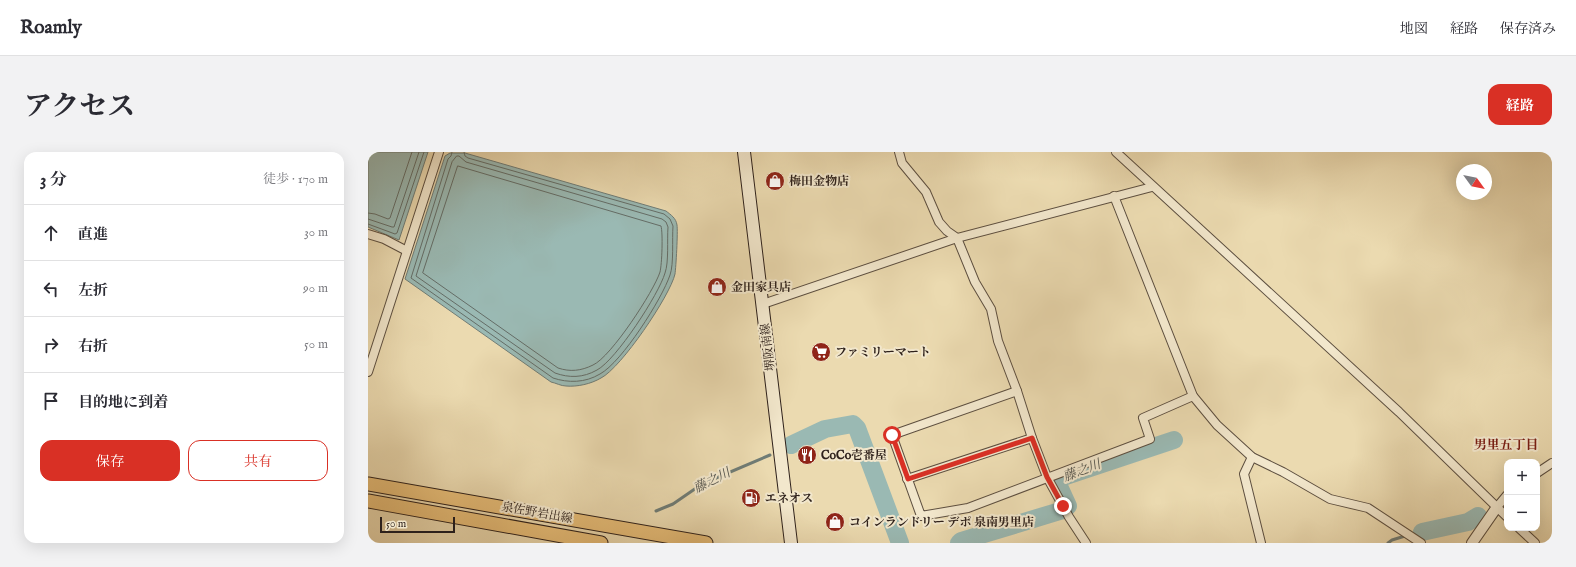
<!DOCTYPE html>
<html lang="ja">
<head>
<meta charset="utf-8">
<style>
	:root { --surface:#fff; --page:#f2f2f3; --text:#2b2b33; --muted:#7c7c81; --line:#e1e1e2; --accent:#d93025 }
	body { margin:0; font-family:"IM FELL English","Noto Serif JP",serif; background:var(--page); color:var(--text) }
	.controls { position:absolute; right:12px; bottom:12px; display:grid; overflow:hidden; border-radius:8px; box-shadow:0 4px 16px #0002 }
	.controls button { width:36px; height:36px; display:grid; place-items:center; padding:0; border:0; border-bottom:1px solid var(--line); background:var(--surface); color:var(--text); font:20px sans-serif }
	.compass { position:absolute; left:1088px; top:12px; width:36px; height:36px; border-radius:50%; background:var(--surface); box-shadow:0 4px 16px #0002; rotate:123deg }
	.scale { position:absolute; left:12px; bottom:10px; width:75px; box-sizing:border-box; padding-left:4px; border:2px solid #2e211b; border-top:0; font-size:11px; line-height:14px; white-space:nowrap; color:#2e211b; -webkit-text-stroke:3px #f2e7cc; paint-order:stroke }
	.stop { position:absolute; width:12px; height:12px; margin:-9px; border:3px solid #d93025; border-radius:50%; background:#fff }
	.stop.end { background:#d93025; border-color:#fff; box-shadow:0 1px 4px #0008 }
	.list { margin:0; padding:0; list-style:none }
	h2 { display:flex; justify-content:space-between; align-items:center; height:52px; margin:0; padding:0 16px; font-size:17px }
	h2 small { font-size:13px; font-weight:400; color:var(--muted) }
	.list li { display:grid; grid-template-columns:26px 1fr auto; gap:12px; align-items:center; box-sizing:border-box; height:56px; padding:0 16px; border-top:1px solid var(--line) }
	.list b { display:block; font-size:15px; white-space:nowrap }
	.list em { font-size:13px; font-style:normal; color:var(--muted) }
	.actions { display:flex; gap:8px; padding:12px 16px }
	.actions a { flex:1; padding:9px 0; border:1px solid var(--accent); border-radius:12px; text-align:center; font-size:14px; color:var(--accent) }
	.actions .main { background:var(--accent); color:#fff }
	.icon { flex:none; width:22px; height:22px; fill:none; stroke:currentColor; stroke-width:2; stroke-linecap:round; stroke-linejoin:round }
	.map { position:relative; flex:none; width:1184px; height:391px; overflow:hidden; border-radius:12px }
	header { display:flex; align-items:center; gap:24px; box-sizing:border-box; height:56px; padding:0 20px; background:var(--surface); border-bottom:1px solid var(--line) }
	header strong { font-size:19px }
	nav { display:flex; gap:22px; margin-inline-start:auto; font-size:14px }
	.intro { display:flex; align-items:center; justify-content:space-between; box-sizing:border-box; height:96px; padding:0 24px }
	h1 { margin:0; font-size:28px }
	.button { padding:10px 18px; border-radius:12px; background:var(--accent); color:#fff; font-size:14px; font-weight:700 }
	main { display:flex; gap:24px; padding:0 24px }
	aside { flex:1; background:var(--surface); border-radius:12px; box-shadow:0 4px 16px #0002 }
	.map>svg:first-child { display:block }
</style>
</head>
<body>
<header>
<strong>Roamly</strong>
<nav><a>地図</a><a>経路</a><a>保存済み</a></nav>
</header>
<div class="intro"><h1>アクセス</h1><a class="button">経路</a></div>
<main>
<aside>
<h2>3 分<small>徒歩 · 170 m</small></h2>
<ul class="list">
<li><svg class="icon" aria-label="ahead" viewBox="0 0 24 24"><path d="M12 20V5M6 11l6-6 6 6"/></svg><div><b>直進</b></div><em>30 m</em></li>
<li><svg class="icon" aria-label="left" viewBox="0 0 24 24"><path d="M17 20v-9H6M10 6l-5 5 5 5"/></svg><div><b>左折</b></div><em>90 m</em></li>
<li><svg class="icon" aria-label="right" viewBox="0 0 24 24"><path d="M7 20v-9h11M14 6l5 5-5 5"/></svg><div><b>右折</b></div><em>50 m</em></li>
<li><svg class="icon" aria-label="arrive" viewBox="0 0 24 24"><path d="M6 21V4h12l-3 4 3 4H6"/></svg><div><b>目的地に到着</b></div></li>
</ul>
<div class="actions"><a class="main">保存</a><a>共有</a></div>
</aside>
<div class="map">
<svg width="1184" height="391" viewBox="0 0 1184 391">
	<rect width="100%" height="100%" fill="#ebdab0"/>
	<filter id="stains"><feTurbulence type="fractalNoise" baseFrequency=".005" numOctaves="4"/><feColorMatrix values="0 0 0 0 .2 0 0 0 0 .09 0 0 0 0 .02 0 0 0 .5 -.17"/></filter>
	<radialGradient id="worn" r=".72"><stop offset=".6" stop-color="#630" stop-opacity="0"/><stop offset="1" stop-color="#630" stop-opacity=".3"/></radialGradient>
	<g fill="#9ab9b3" stroke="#6f7c76">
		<path d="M0,0H60L31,88L0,75Z"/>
		<path d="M82,1H97L298,59C303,63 308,66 309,73C310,80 308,115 307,122C302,144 253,216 233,226C223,232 209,235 198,234C193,234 188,231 183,230L37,127L77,4Z"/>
	</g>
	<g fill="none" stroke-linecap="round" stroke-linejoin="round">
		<g stroke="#646d67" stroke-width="1">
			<path d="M84,0L83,4L80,7L43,126L185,226C200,231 217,231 232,222C254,210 294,147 302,123C306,112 304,87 305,74L302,67L296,62L100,6L97,4L96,0"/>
			<path d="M89,4H91L98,10L294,67L298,70L300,75C299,88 301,110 297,121C291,142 248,208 229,218C215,226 201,226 187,221L48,124L84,10Z"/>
			<path d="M90,14L293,74C295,81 294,112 292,120C286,139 243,205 225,213C213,219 202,220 190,216L55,121Z"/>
			<path d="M0,61L7,62L20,67L22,66L44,0"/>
			<path d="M0,67L24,75H26L51,0"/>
			<path d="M0,72L27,82L29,81L56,0"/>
		</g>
		<g stroke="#6f7c76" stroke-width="3">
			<path d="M288,359L305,352L334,332L402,303"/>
			<path d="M1020,391L1024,388L1037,384"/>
		</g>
		<g stroke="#9ab9b3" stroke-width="18">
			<path d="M423,293L457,277L485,272L489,276L532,391"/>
			<path d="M1054,380L1100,370L1110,364"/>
			<path d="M591,391L593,389L692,359L700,354L689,330L692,326L806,288"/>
		</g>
		<g stroke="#5d4f40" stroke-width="10">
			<g id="minor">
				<path d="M531,0L534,11L558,40L571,70L579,79L589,86L607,130L623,157L630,189L649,239L664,286L679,325L701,365L718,391"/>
				<path d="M748,0L1031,260L1139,365"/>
				<path d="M746,44L825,244L849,273L884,305L915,320L962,347L1000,356L1053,391"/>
				<path d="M0,82L16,87L39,99"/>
				<path d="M395,152L589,86L784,35"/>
				<path d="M0,220L71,0"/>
				<path d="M649,239L524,283L553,364L600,356L782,287L775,266L825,244"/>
				<path d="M884,305L876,322L893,391"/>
				<path d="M1169,321L1184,311"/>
				<path d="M539,327L664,286"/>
				<path d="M1129,355L1139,343"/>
				<path d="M1151,376L1167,391"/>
			</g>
		</g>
		<g stroke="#5d4f40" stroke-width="12">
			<path id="tertiary" d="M1104,391L1129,355"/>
		</g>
		<g stroke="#2e211b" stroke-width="14">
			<path id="secondary" d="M376,0L423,391"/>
		</g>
		<g stroke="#2e211b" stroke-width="15">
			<g id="primary">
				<path d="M0,332L338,391"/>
				<path d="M0,349L233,391"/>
			</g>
		</g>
		<use href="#minor" stroke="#f2e7cc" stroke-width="8"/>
		<use href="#tertiary" stroke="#f2e7cc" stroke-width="10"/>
		<use href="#secondary" stroke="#f2e7cc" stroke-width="12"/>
		<use href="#primary" stroke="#e6bd78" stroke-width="13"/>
	</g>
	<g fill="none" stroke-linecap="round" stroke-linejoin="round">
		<path stroke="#d93025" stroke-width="5" d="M524,283L540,327L664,286L679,325L695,354"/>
	</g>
	<defs>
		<g id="shop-disc" transform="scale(1)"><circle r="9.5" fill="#8f2418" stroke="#f2e7cc"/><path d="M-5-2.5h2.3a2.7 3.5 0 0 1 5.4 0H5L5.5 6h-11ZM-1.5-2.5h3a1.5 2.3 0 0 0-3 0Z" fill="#fff"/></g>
		<g id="supermarket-disc" transform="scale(1)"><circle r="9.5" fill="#8f2418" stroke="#f2e7cc"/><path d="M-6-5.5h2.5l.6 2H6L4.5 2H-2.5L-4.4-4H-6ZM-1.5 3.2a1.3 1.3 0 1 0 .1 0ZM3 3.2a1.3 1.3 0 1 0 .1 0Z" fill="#fff"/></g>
		<g id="restaurant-disc" transform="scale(1)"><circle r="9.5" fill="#8f2418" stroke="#f2e7cc"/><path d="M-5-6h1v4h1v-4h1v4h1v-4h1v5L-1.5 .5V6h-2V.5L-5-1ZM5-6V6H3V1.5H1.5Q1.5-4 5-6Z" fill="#fff"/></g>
		<g id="fuel-disc" transform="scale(1)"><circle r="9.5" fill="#8f2418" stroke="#f2e7cc"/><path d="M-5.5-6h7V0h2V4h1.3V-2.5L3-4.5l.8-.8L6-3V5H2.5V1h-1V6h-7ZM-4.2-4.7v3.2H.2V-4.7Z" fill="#fff"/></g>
	</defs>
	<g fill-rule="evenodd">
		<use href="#shop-disc" x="407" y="29"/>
		<use href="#shop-disc" x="349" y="135"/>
		<use href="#supermarket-disc" x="453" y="200"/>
		<use href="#restaurant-disc" x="439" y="303"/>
		<use href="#fuel-disc" x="383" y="346"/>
		<use href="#shop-disc" x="467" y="370"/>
	</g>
	<g text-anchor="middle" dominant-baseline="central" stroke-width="4" stroke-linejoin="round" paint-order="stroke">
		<g font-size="12" font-weight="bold" fill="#2e211b" stroke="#f2e7cc" text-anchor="start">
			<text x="421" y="29">梅田金物店</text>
			<text x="363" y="135">金田家具店</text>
			<text x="467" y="200">ファミリーマート</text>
			<text x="453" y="303">CoCo壱番屋</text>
			<text x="397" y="346">エネオス</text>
			<text x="481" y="370">コインランドリー デポ 泉南男里店</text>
		</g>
		<g font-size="12" fill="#2e211b" stroke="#f2e7cc">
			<text transform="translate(400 195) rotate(-97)">堺阪南線</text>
			<text transform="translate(169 361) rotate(10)">泉佐野岩出線</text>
		</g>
		<g font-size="13" font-weight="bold" fill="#7a1f14" stroke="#f2e7cc">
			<text x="1138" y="293">男里五丁目</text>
		</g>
		<g font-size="13" font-style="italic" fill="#4e4f49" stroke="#f2e7cc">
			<text transform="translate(714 319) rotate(-21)">藤之川</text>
			<text transform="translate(344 329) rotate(-27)">藤之川</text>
		</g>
	</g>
	<rect width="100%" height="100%" filter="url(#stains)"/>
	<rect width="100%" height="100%" fill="url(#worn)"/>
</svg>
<div class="controls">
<button>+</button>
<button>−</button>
</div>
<svg class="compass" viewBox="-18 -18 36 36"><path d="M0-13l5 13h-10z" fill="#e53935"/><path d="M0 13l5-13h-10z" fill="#7c7c81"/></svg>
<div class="scale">50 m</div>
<div class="stop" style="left:524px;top:283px"></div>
<div class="stop end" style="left:695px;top:354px"></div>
</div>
</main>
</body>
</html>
